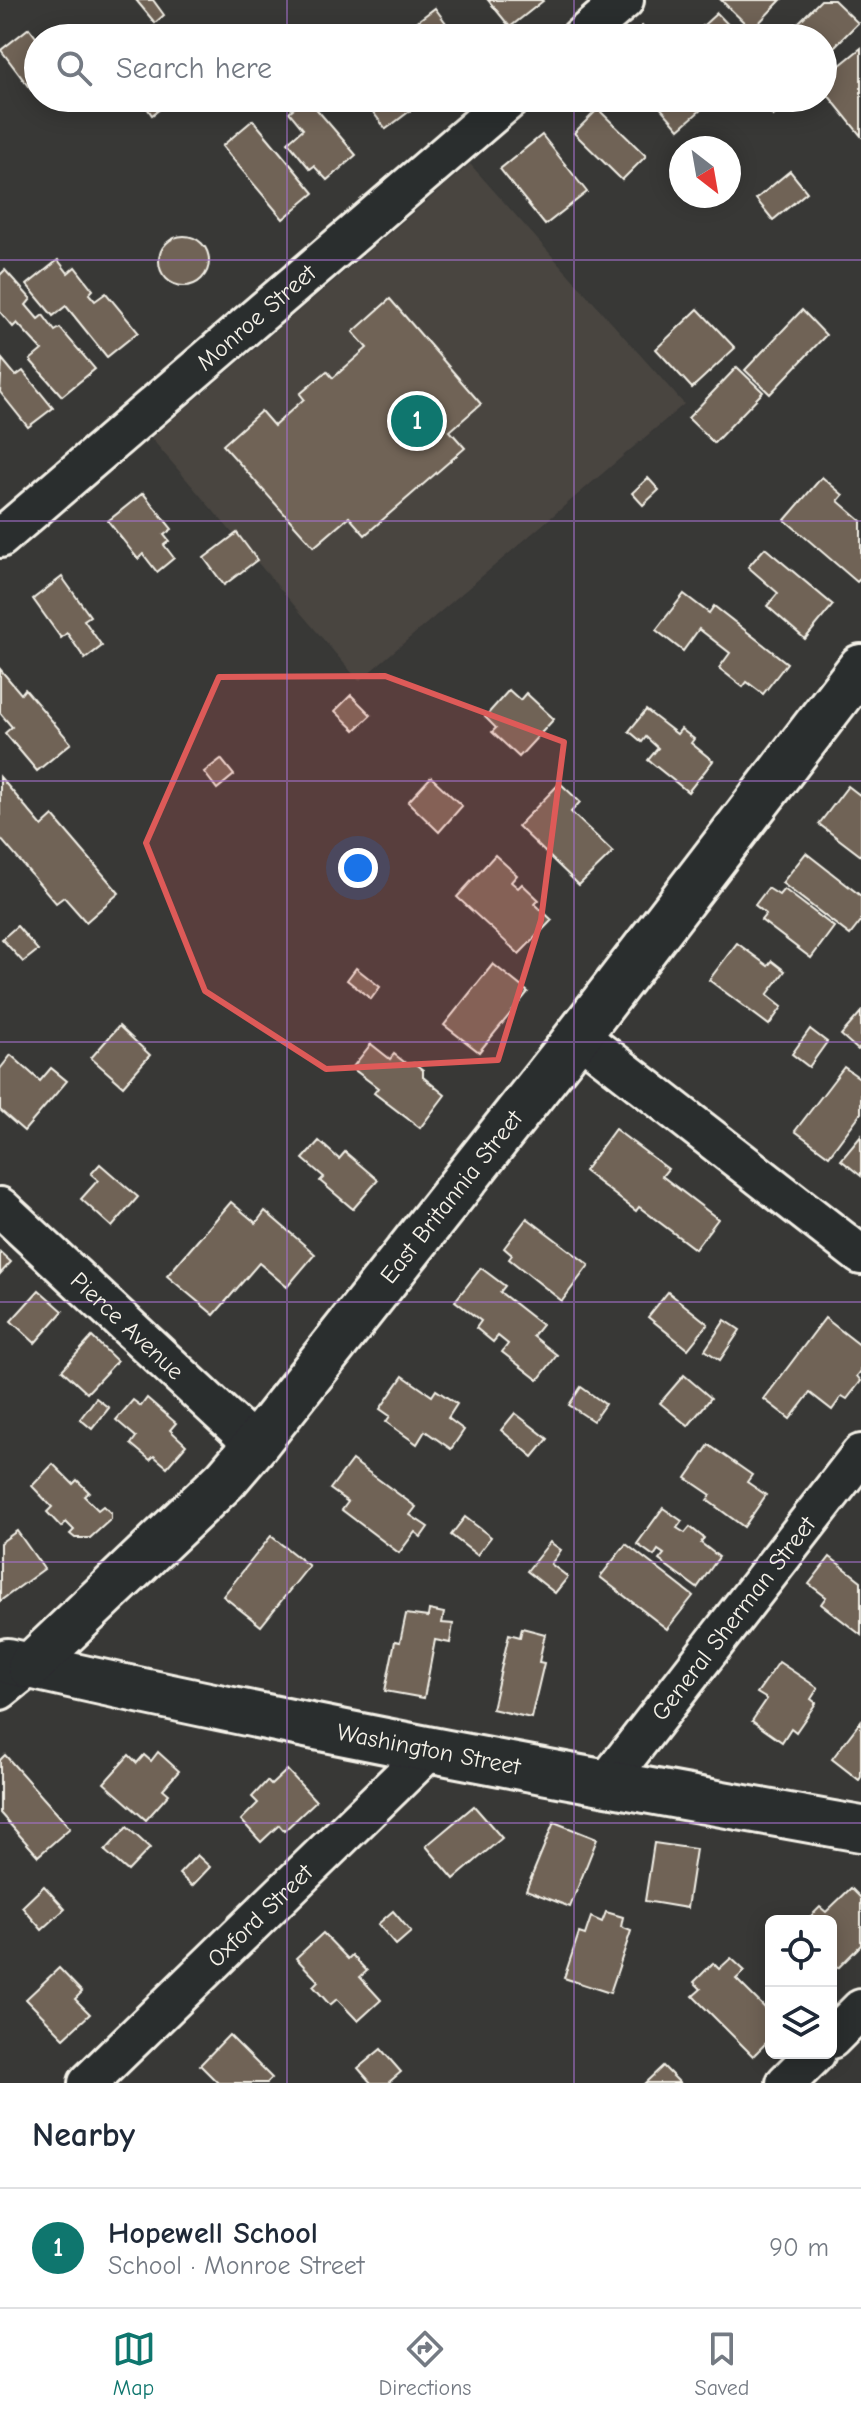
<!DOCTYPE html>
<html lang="en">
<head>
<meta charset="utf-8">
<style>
	:root { --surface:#fff; --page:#f6f6f7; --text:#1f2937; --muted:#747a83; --line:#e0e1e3; --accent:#0f766e }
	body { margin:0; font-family:"Comic Neue",sans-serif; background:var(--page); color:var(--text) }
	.controls { position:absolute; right:24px; bottom:24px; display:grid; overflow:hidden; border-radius:12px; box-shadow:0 4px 20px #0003 }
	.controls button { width:72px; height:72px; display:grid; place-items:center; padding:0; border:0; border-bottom:2px solid var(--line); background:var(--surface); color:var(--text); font:40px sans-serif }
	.compass { position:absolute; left:669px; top:136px; width:72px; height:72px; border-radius:50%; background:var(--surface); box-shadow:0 4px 20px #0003; rotate:149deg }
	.you { position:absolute; left:358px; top:868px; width:28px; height:28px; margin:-20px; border:6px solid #fff; border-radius:50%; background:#1a73e8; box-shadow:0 0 0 12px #1a73e833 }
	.badge { display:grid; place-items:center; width:52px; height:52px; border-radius:50%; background:var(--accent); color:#fff; font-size:26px; font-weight:700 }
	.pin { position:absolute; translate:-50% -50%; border:4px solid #fff; box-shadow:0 2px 8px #0006 }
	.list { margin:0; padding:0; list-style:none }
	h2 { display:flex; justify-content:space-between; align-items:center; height:104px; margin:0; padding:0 32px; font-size:34px }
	h2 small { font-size:26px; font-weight:400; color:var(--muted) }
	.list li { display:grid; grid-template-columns:52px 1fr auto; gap:24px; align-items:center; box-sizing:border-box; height:120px; padding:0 32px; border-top:2px solid var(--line) }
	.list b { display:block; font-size:30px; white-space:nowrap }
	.list p { margin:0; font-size:26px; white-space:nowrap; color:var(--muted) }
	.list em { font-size:26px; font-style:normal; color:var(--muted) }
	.icon { flex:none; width:44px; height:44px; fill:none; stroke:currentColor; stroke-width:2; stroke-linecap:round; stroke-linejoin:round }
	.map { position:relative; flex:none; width:861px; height:2083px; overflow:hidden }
	.search { position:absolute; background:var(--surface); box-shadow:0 4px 20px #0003; left:24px; right:24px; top:24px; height:88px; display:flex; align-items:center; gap:20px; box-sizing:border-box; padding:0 28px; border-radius:44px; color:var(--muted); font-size:30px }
	.sheet { height:224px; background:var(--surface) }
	nav { display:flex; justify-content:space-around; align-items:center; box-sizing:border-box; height:112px; border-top:2px solid var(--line); background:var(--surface); font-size:22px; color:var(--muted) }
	nav a { display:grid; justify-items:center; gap:4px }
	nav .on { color:var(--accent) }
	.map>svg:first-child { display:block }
</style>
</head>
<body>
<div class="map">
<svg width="861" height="2083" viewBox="0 0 861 2083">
	<rect width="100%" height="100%" fill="#383836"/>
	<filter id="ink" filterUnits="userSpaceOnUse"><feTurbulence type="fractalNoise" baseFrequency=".0125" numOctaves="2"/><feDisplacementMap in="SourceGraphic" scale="16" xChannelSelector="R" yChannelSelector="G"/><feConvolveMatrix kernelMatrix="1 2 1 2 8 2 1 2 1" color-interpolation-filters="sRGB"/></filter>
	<g filter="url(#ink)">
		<path fill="#494540" d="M470,164L684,404L359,681L151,438Z"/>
		<g fill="#706457" stroke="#f4f1e8" stroke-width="2">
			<path d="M136,0H153L164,15L155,23Z"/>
			<path d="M488,0H542L543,1L510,27Z"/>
			<path d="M721,0H781L752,30Z"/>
			<path d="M821,0H834L858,23L823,58V38H783Z"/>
			<path d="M435,8L457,38H395Z"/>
			<path d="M717,13L740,37L738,38H699L695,33Z"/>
			<path d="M642,26L653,38H629Z"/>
			<path d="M29,28L38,40V85L31,90L1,50Z"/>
			<path d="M861,48V136L823,89V79Z"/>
			<path d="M140,98H175L152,115Z"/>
			<path d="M307,98L356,155L327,180L314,166L310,169L288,142L303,129L289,112Z"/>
			<path d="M362,98H408L415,107L386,129Z"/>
			<path d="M652,98H692L702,109L679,129Z"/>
			<path d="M764,98H793L794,100L773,116L761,100Z"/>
			<path d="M598,109L646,156L622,180L574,133Z"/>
			<path d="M253,120L314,193L283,219L222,146Z"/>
			<path d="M542,135L587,192L545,225L500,169Z"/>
			<path d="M790,171L807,192L773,220L756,199Z"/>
			<circle cx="184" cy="261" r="25"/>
			<path d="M58,260L68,273L75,267L93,290L89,294L95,301L106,293L138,332L107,357L66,306L53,316L27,285Z"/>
			<path d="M5,270L31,299L26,305L38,319L43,315L55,331L60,328L95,369L62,396L30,360L42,350L17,323L13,327L0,312V275Z"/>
			<path d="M390,299L481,404L450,431L465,448L365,535L349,517L314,547L223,445L261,411L274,426L304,399L300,394L327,371L333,378L367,348L353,332Z"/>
			<path d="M698,309L735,348L692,388L656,349Z"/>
			<path d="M802,310L826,335L770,394L745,370Z"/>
			<path d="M2,359L16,376L23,371L53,408L28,427L0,392Z"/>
			<path d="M737,367L763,392L714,443L688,418Z"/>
			<path d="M822,477L843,495L838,501L861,521V578L857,582L785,520Z"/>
			<path d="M648,478L659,490L643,505L632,493Z"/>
			<path d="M143,493L172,529L164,535L169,541L164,545L174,558L157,572L143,554L138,559L108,521Z"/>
			<path d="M237,533L257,560L224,585L204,558Z"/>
			<path d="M765,548L833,605L805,639L767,606L778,593L748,567Z"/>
			<path d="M62,577L90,616L84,620L102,646L85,659L67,633L61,638L33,599Z"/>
			<path d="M684,594L709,613L714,606L787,663L763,694L747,682L743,687L719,668L730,653L699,629L683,651L656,630Z"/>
			<path d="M0,669L21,694L25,689L71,743L37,771L5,733L12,727L0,713Z"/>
			<path d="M509,690L520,700L526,693L554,719L519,757L492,732L496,728L485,717Z"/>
			<path d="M351,695L371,715L355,730L335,711Z"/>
			<path d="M646,710L677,734L681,729L694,739L691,743L713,761L688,792L648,760L658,748L646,737L642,742L629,731Z"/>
			<path d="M221,759L234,775L217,789L204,772Z"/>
			<path d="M0,777L42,826L53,816L119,893L86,922L64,897L56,903L0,838Z"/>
			<path d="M431,777L462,806L439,832L408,802Z"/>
			<path d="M560,783L580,802L571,812L613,852L579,885L518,826Z"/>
			<path d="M848,786L861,796V856L819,824Z"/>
			<path d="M806,853L861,896V921L850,935L782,883Z"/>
			<path d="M495,855L517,875L511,882L518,888L522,884L539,900L535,904L552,920L519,954L457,897Z"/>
			<path d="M768,888L779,895L784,889L834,927L811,958L761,920L766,914L755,905Z"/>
			<path d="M17,926L38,950L23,962L2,939Z"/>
			<path d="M737,943L768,966L772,961L785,971L767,995L782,1007L769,1025L709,980Z"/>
			<path d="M493,964L528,992L479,1052L444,1025Z"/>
			<path d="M356,968L380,987L371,999L347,980Z"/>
			<path d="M861,1012V1047L858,1050L841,1035Z"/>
			<path d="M119,1026L150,1055L123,1086L91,1058Z"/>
			<path d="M810,1029L827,1042L809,1067L792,1054Z"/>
			<path d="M371,1044L390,1059L394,1054L408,1065L414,1063L423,1070V1077L445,1095L420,1128L374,1093L378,1088L352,1068Z"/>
			<path d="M11,1055L40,1081L51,1068L67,1081L24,1131L0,1110V1069Z"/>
			<path d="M844,1067L861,1079V1113L829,1156L795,1131Z"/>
			<path d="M615,1129L668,1169L662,1176L718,1219L695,1249L639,1207L636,1211L584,1171Z"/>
			<path d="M861,1136V1176L841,1160Z"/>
			<path d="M319,1141L339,1159L345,1152L378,1180L353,1209L320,1181L324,1177L303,1159Z"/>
			<path d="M100,1164L138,1197L112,1227L81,1199L98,1180L91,1174Z"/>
			<path d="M231,1202L256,1223L265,1211L315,1254L287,1287L259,1263L214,1315L167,1276Z"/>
			<path d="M527,1218L589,1265L562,1301L509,1259L512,1255L504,1248Z"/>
			<path d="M0,1252L11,1262L0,1274Z"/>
			<path d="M481,1268L505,1286L500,1292L542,1325L533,1336L557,1355L538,1380L502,1352L508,1344L498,1336L493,1342L476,1328L481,1321L455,1301Z"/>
			<path d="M39,1290L63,1311L35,1343L11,1321Z"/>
			<path d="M668,1292L708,1324L688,1349L648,1317Z"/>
			<path d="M825,1318L861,1346V1371L857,1376L861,1381L847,1399L842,1396L832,1410L810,1393L790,1419L764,1399Z"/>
			<path d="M725,1320L740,1330L720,1360L705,1350Z"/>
			<path d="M92,1337L117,1361L87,1393L62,1370Z"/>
			<path d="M684,1375L711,1398L688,1426L660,1403Z"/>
			<path d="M403,1376L432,1396L436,1390L457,1404L448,1418L464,1430L451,1449L425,1431L417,1444L386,1422L390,1416L380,1409Z"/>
			<path d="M581,1387L605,1404L593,1421L569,1405Z"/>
			<path d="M96,1398L109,1408L92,1429L80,1419Z"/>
			<path d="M147,1398L176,1423L170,1430L186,1445L167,1467L154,1456L150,1460L131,1444L136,1437L116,1420L133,1400L141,1406Z"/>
			<path d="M515,1413L548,1439L533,1457L501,1430Z"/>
			<path d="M709,1445L752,1475L747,1482L766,1495L744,1527L707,1500L711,1495L686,1478Z"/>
			<path d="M352,1460L416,1507L410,1515L428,1527L421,1537L415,1532L399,1553L342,1510L348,1502L330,1489Z"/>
			<path d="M53,1464L73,1484L77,1480L89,1492L84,1496L98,1510L103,1506L111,1513V1519L90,1538H75L70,1534L74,1530L66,1522L61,1527L47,1512L52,1507L32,1486Z"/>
			<path d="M663,1508L682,1521L677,1528L685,1533L690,1527L704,1538L701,1543L719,1557L697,1588L659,1560L664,1554L658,1550L654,1556L637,1544Z"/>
			<path d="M465,1517L491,1537L477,1555L451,1535Z"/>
			<path d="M17,1531L44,1569L0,1601V1543Z"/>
			<path d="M271,1536L309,1566L261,1626L223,1596Z"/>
			<path d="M550,1542L561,1550L551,1564L568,1577L555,1593L527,1571Z"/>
			<path d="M626,1544L693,1596L667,1629L600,1577Z"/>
			<path d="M830,1557L861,1581V1635L821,1604L826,1597L809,1584Z"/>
			<path d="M429,1610L444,1613L442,1623L453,1624L450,1643L435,1640L424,1698L385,1691L395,1641L400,1642L406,1614L428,1617Z"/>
			<path d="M522,1628L545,1634L539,1662L544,1663L531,1718L492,1709L509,1634L520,1637Z"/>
			<path d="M779,1662L818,1688L811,1699L816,1703L796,1732L791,1728L782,1742L752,1721L767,1699L757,1693Z"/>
			<path d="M861,1721V1777L859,1780L832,1759Z"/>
			<path d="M158,1752L179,1771L163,1789L169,1794L146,1820L104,1783L129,1755L137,1763L144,1755L151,1761Z"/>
			<path d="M5,1755L70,1828L38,1856L0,1813V1760Z"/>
			<path d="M287,1770L316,1801L284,1831L279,1825L261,1842L241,1820L258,1803L252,1797L267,1781L271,1785Z"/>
			<path d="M474,1806L502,1838L454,1879L426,1846Z"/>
			<path d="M554,1822L597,1839L570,1907L526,1890Z"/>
			<path d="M127,1827L150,1848L128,1871L105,1851Z"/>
			<path d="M654,1843L696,1849L687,1908L645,1901Z"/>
			<path d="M197,1855L210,1867L192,1886L179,1874Z"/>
			<path d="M44,1886L65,1909L42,1930L22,1907Z"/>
			<path d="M851,1888L861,1898V1945L838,1968L831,1961V1921H806L820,1907L826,1912Z"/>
			<path d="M393,1911L411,1932L396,1945L378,1924Z"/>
			<path d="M606,1912L623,1917L621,1927L631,1931L610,1993L564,1978L579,1933L585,1935L591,1917L602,1922Z"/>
			<path d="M323,1933L348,1959L352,1955L367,1971L360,1977L381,2000L358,2021L337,1999L330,2005L313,1986L318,1981L296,1958Z"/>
			<path d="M731,1958L745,1971L736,1979L771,2014V2038L753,2056L693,1996L701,1989L694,1982L713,1963L719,1969Z"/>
			<path d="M59,1968L82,1992L75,1999L90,2014L64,2038L26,1999Z"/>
			<path d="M229,2035L272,2078L267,2083H218L200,2065Z"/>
			<path d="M381,2049L401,2072L388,2083H371L358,2068Z"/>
			<path d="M663,2066L680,2083H645Z"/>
		</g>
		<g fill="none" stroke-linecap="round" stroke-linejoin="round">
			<g stroke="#f4f1e8" stroke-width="44">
				<g id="minor">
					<path d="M580,38L624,0"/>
					<path id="s1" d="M0,538L511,98"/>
					<path d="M578,1035L861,1255"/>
					<path id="s2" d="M0,1207L255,1445"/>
					<path d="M0,1690L30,1666"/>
					<path id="s3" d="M606,1783L861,1454"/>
					<path d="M831,2039L861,2009"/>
					<path id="s4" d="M88,2083L431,1749"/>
					<path d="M786,2083L816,2053"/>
				</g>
			</g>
			<g stroke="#f4f1e8" stroke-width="50">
				<g id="tertiary">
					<path id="s5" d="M8,1661C290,1726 576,1778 861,1829"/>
					<path id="s6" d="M30,1666L226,1479L255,1445L564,1054L861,667"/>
				</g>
			</g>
			<use href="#minor" stroke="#2a2d2e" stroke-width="38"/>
			<use href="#tertiary" stroke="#2a2d2e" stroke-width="44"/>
		</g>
	</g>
	<path fill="#de5a58" fill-opacity="0.2" stroke="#de5a58" stroke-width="6" stroke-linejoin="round" d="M385,676L564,742L541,920L498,1060L326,1069L205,991L146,843L219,677Z"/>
	<path fill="none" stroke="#a571cd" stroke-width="2" stroke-opacity="0.55" d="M287,0V38M574,0V38M287,98V2083M574,98V2083M0,260H861M0,521H861M0,781H861M0,1042H861M0,1302H861M0,1562H861M0,1823H861"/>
	<g text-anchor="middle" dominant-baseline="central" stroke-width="7" stroke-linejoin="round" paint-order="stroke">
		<g font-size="24" fill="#f4f1e8" stroke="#2a2d2e">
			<text stroke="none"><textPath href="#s1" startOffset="338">Monroe Street</textPath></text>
			<text stroke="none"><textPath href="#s6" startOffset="632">East Britannia Street</textPath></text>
			<text stroke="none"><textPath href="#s2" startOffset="174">Pierce Avenue</textPath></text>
			<text stroke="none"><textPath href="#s3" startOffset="208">General Sherman Street</textPath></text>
			<text stroke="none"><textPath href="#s5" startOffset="430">Washington Street</textPath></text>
			<text stroke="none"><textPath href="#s4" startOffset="240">Oxford Street</textPath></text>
		</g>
	</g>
</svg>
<div class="controls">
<button><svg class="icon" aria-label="locate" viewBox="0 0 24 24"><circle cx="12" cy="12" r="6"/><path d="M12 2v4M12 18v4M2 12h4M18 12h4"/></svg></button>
<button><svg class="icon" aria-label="layers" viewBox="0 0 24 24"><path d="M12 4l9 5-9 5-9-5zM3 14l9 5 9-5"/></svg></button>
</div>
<svg class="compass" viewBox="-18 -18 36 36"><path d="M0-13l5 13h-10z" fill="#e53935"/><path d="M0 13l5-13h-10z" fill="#747a83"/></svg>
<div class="you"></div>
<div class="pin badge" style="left:417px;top:421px">1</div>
<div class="search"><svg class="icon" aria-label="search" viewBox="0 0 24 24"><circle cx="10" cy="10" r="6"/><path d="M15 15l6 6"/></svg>Search here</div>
</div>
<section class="sheet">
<h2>Nearby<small></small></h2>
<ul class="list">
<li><span class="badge">1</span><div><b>Hopewell School</b><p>School · Monroe Street</p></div><em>90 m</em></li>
</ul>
</section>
<nav>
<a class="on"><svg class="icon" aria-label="map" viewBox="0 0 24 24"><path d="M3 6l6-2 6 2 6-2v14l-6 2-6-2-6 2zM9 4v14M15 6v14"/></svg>Map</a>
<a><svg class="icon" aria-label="directions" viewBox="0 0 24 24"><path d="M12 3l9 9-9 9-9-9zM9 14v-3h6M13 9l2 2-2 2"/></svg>Directions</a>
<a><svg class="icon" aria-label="saved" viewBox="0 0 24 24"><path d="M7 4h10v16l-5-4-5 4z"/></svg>Saved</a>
</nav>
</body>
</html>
